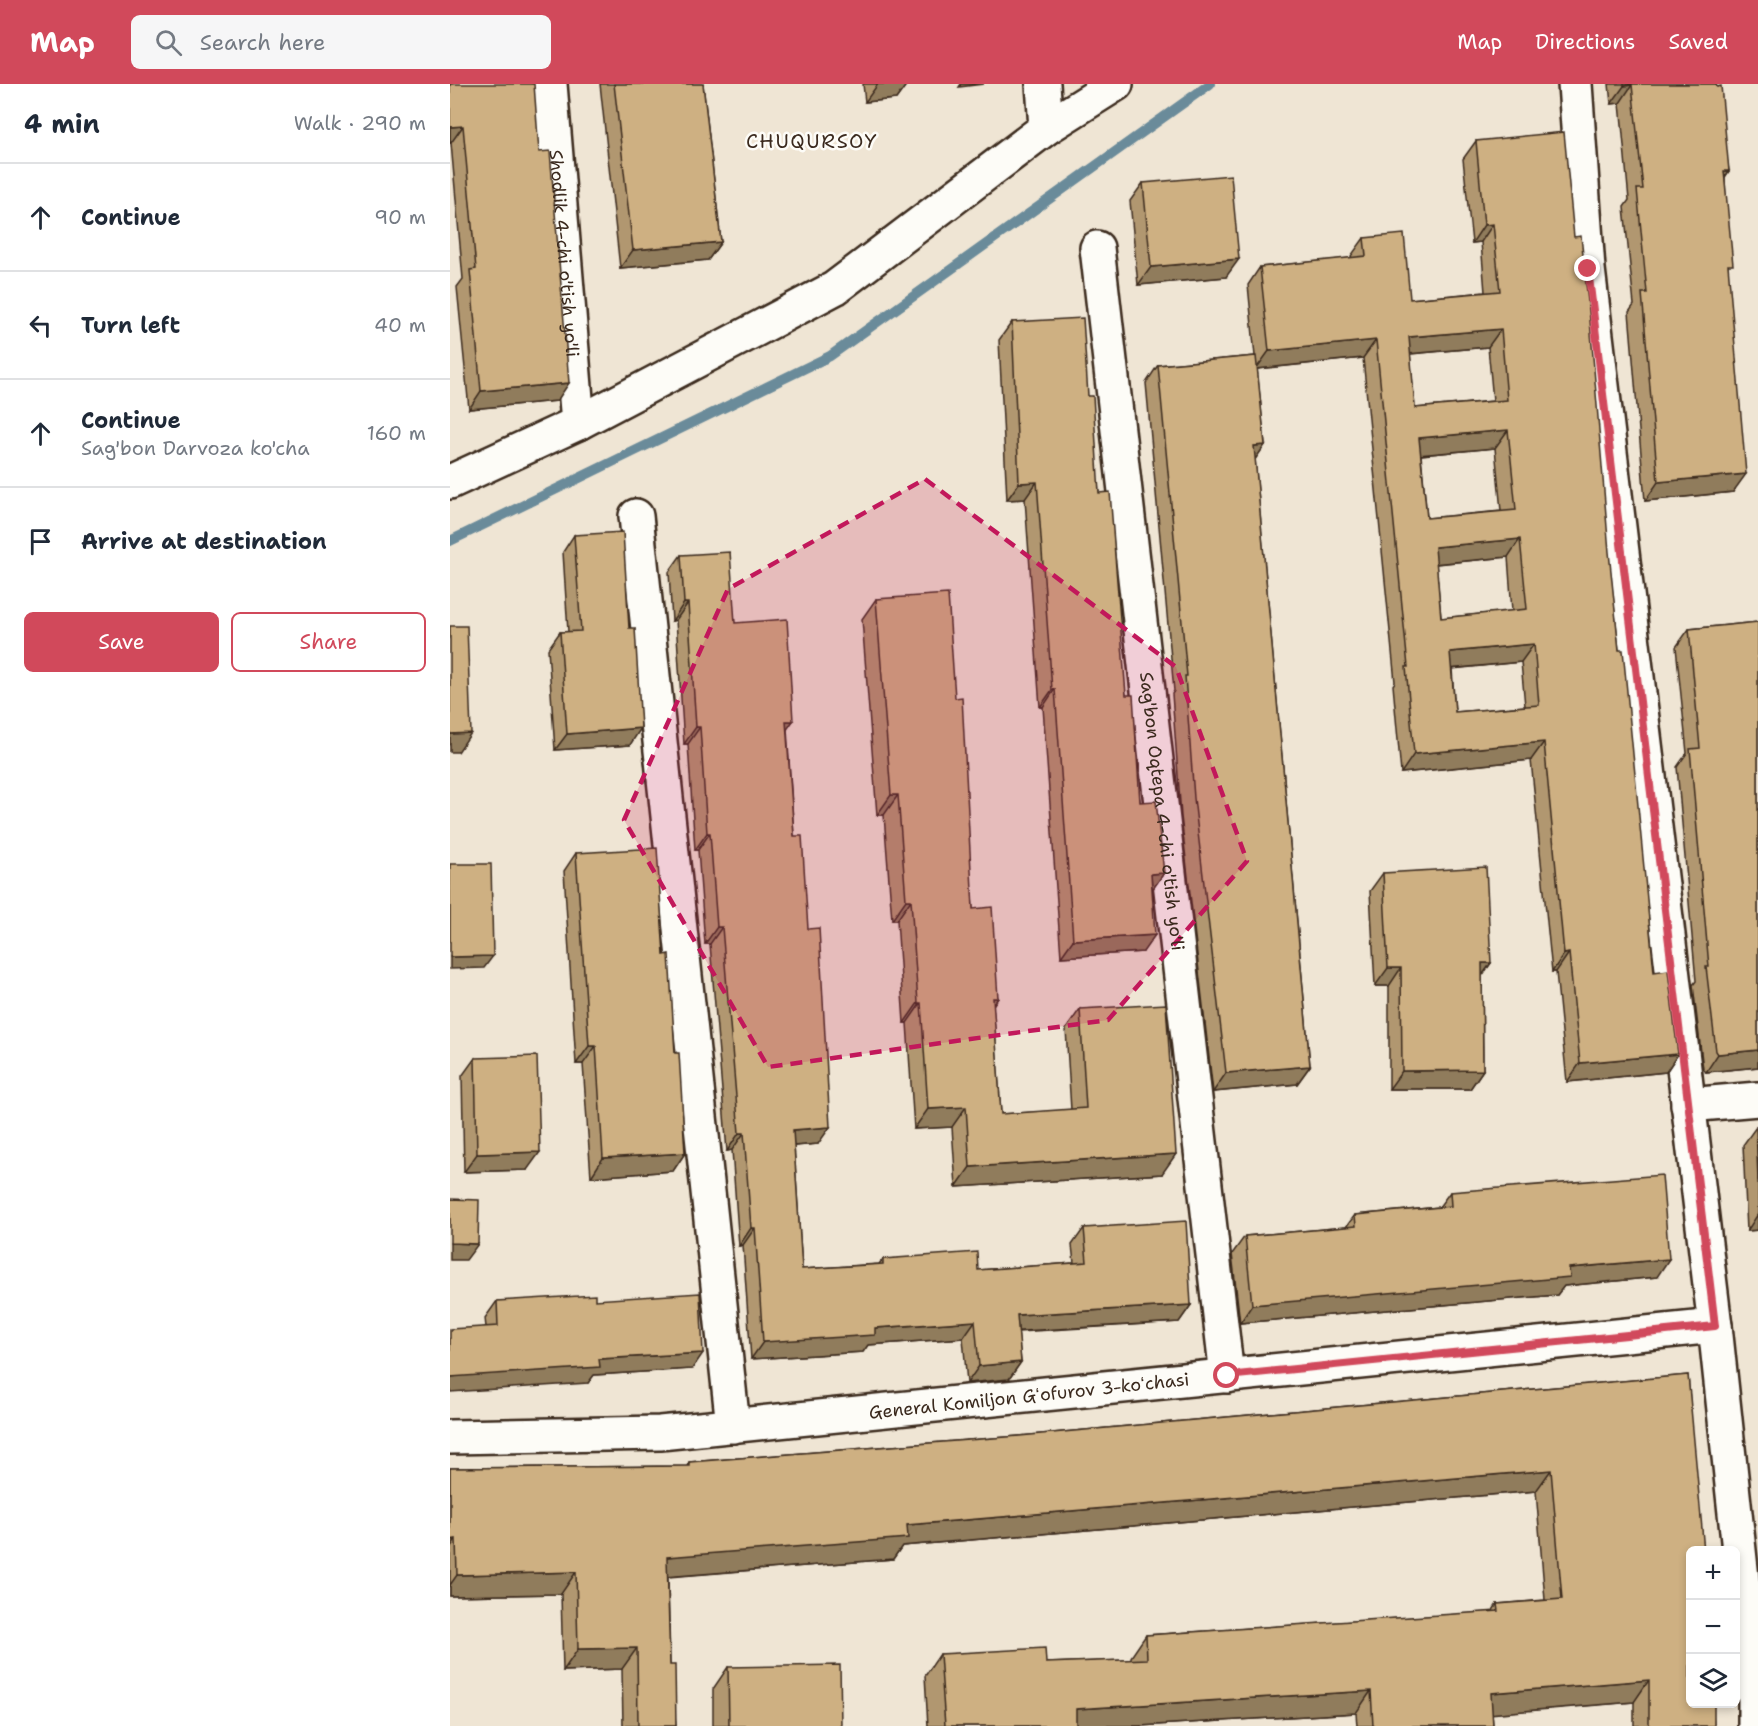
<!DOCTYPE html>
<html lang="en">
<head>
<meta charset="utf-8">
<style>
	:root { --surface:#fff; --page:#f6f6f7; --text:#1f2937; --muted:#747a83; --line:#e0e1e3; --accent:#d1495b }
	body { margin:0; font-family:"Shantell Sans",sans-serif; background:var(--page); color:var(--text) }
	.controls { position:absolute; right:18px; bottom:18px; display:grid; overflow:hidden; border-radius:9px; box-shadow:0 3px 9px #0003 }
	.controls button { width:54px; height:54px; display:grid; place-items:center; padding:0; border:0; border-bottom:2px solid var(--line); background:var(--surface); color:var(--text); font:30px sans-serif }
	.stop { position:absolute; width:18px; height:18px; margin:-14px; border:4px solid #d1495b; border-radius:50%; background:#fff }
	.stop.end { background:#d1495b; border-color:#fff; box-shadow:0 2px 6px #0008 }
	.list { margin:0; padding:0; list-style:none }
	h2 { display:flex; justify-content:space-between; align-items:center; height:78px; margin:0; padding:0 24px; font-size:26px }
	h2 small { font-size:20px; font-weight:400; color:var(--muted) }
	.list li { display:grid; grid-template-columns:39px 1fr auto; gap:18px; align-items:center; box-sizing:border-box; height:108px; padding:0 24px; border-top:2px solid var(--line) }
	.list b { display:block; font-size:22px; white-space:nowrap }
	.list p { margin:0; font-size:20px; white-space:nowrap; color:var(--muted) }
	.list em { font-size:20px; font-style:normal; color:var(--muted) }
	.actions { display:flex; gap:12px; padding:18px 24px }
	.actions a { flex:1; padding:14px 0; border:2px solid var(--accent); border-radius:9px; text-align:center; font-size:21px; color:var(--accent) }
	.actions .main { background:var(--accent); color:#fff }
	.icon { flex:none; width:33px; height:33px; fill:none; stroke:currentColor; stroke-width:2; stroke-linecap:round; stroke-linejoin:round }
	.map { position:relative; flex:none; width:1308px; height:1642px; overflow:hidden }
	header { display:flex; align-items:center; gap:36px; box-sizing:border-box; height:84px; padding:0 30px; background:var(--accent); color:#fff }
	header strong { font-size:28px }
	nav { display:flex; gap:33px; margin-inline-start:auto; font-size:21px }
	.search { width:420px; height:54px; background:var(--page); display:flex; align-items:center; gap:15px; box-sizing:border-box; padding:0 21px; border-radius:9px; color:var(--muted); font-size:22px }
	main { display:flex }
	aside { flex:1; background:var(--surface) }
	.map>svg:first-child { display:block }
</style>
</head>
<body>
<header>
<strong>Map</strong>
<div class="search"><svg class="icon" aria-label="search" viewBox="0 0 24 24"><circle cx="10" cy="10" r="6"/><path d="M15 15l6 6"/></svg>Search here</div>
<nav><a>Map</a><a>Directions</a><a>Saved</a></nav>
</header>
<main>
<aside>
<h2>4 min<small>Walk · 290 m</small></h2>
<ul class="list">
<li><svg class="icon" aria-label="ahead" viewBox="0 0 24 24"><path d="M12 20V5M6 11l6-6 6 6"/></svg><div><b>Continue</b></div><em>90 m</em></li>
<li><svg class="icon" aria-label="left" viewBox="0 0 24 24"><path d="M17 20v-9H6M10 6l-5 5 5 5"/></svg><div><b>Turn left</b></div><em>40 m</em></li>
<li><svg class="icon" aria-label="ahead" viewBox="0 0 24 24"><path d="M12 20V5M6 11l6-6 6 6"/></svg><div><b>Continue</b><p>Sag'bon Darvoza ko'cha</p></div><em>160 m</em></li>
<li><svg class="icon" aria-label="arrive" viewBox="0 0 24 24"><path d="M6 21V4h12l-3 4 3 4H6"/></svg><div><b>Arrive at destination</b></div></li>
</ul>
<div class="actions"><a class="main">Save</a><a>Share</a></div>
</aside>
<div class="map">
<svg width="1308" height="1642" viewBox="0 0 1308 1642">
	<rect width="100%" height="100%" fill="#efe5d4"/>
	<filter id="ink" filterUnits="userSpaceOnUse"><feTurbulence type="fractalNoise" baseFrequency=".0167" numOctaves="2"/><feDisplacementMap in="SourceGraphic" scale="12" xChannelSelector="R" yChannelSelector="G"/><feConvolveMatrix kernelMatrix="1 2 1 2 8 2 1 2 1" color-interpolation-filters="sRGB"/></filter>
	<g filter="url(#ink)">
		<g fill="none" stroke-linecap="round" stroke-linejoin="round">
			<path stroke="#6b8b9a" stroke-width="10" d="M0,457L380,272L760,0"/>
			<g stroke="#3b2a1e" stroke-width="38">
				<g id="minor">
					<path id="s1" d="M100,0L128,339"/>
					<path d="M593,0L596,44"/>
					<path d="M1125,0L1138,185L1265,1242L1305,1616V1642"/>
					<path id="s2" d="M647,164L777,1292"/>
					<path d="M0,398L128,339L385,204L596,44L666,0"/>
					<path d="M186,432L283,1342"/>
					<path d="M1238,1021L1308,1015"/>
					<path d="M0,1353L210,1349L1265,1242"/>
				</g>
			</g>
			<use href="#minor" stroke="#fdfcf7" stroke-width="33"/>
		</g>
		<g fill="#b19770" stroke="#3b2a1e" stroke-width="1.5" fill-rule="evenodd">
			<path d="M0,0L107,317L19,325L7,203L13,195L1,59H0Z"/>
			<path d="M150,0H253L271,158L258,176L170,184Z"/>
			<path d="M413,0H457L446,15L415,18Z"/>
			<path d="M1159,0H1266L1279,87L1275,93L1278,187L1283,408L1195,417L1179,228L1184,221L1174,123L1179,116L1170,19L1161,20Z"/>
			<path d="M1026,57L1124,153L1204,888L1228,970L1216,988L1117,998L1106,888H1102L1081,676L951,689L943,601L945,598L913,274L807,285L815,361L805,375L860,982L847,1000L763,1008L731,732L722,610L724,607L696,299L708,281L805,272L798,201L810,183L902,174L901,172L914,154L960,215L1035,208L1031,158L1022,159L1013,75ZM1038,263L1043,317L965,324L960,270ZM1045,364L1051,427L977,434L971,371ZM1058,473L1062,527L991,534L986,480ZM1071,578L1075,622L1005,628L1002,585Z"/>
			<path d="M693,99L776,193L688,201L680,117Z"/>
			<path d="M562,238L638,312L649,409L690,718L714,789L702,806L693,868L611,873L593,623H590L575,415L557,416L549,256Z"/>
			<path d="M124,451L180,661L105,666L98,565L110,548H118L113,468Z"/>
			<path d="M231,471L285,539L337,645L344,752L368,1060L344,1062L352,1185L429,1180L433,1175L528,1186L624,1179L622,1161L634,1144L741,1221L729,1238L568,1248L571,1278L559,1295L517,1299L513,1254L418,1261L413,1268L301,1275L293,1161L289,1162L282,1066L277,1067L260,860H255L248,766H245L238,660H234L226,536L222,537L219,488Z"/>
			<path d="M426,515L505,614L523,825L548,914L543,921L551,1030L621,1026L616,945L630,925L712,1090L506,1103L502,1043L464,1045L457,939H454L447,836H442L434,731H427L412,535Z"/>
			<path d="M1308,538V983L1256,988L1253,985L1243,901L1246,897L1227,683L1237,669L1226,563L1239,545Z"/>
			<path d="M126,769L214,871L235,1069L223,1087L141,1093L133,980H126L114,787Z"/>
			<path d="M933,789L1041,879L1032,892L1033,986L1020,1005H939V902H925L920,807Z"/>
			<path d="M25,974L77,1086L14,1088L12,992Z"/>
			<path d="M1306,1043H1308V1146L1297,1147L1293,1061Z"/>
			<path d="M1000,1108L1207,1193L1114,1202L1107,1211L790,1239L782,1170L795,1152L896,1143L905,1131L989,1123Z"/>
			<path d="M145,1216L242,1285L144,1291L138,1299L36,1243L35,1234L47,1217Z"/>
			<path d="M1238,1291L1264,1642H1184V1618L1042,1629L1043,1642H907L906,1629L689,1642H478L475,1592L490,1570L596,1579L681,1576V1573L696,1551L1042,1528L1047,1520L1095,1516L1086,1407L452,1462L443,1475L218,1493L220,1581L226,1642H173L172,1585L113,1587L111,1510L0,1512V1384L237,1382L239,1378L569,1352Z"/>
			<path d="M278,1583L391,1642H263V1605Z"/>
		</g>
		<g fill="#907b5b" stroke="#3b2a1e" stroke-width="1.5">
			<path d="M428,0H457L446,15L415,18Z"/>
			<path d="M511,0H534L509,3Z"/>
			<path d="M1182,1L1170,19L1161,20L1174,2Z"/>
			<path d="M13,42L1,59H0V43Z"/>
			<path d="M1274,87H1279L1267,105Z"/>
			<path d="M1043,140L1031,158L1022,159L1034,141Z"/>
			<path d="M271,158L258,176L170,184L183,166Z"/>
			<path d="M789,175L776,193L688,201L701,183Z"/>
			<path d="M1051,245L1038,263L946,271L959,253Z"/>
			<path d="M926,256L913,274L806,285L819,267Z"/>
			<path d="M119,299L107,317L19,325L31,307Z"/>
			<path d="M1058,346L1045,364L957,372L969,354Z"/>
			<path d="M815,361L802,380L804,362Z"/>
			<path d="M1296,390L1283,408L1195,417L1208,398Z"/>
			<path d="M587,398L575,415L557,416L569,399Z"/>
			<path d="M1070,455L1058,473L972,481L985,463Z"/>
			<path d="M234,519H238L226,536L222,537Z"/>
			<path d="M1084,560L1071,578L987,586L1000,568Z"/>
			<path d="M605,605L593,623H590L602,606Z"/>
			<path d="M336,637H343L331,654Z"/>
			<path d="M246,643H250L238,660H234Z"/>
			<path d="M191,644L180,661L105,666L117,650Z"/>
			<path d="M21,649L8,668H0V650Z"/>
			<path d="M1094,658L1081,676L951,689L964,670Z"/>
			<path d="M441,711H448L434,731H427Z"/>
			<path d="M257,749H260L248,766H245Z"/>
			<path d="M714,789L702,806L701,790Z"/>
			<path d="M456,816H461L447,836H442Z"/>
			<path d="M267,843H272L260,860H255Z"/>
			<path d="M705,851L693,868L611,873L623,856Z"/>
			<path d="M1119,869L1106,888H1102L1114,870Z"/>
			<path d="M43,872L34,884L0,885V873Z"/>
			<path d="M1032,879H1041L1028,897Z"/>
			<path d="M938,884H951L939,902H925Z"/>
			<path d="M543,914H548L534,934Z"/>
			<path d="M468,919H471L457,939H454Z"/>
			<path d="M139,962H146L133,980H126Z"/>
			<path d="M1308,966V983L1256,988L1268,970Z"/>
			<path d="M1228,970L1216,988L1117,998L1130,979Z"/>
			<path d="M860,982L847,1000L763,1008L776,989Z"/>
			<path d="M1033,986L1020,1005H939L952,987Z"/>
			<path d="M516,1023L502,1043L464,1045L478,1025Z"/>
			<path d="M380,1043L368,1060L331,1063L343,1046Z"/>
			<path d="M289,1049H294L282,1066L277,1067Z"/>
			<path d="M90,1068L77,1086L14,1088L27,1070Z"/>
			<path d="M235,1069L223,1087L141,1093L153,1074Z"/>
			<path d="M726,1070L712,1090L506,1103L520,1083Z"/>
			<path d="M1308,1130V1146L1297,1147Z"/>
			<path d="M301,1144H305L293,1161L289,1162Z"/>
			<path d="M0,1159L28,1160L16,1176H0Z"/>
			<path d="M1219,1175L1207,1193L1114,1202L1107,1211L790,1239L802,1221L1119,1184Z"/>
			<path d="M741,1221L729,1238L555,1248L567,1231Z"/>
			<path d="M525,1237L513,1254L418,1261L413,1268L301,1275L313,1258L425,1244Z"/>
			<path d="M253,1269L242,1285L144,1291L138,1299L0,1308V1293L149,1275Z"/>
			<path d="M571,1278L559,1295L517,1299L529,1282Z"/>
			<path d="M1101,1386L1086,1407L452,1462L443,1475L202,1494L217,1473L457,1441Z"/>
			<path d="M6,1455L0,1464V1456Z"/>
			<path d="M126,1488L111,1510L0,1512V1501L7,1491Z"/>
			<path d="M187,1564L172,1585L113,1587L128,1565Z"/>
			<path d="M1199,1596L1184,1618L1026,1631L1041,1609Z"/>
			<path d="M921,1607L906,1629L689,1642H615L626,1625Z"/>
		</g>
		<g fill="#ceb082" stroke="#3b2a1e" stroke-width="1.5" fill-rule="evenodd">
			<path d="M0,0H84L89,68L100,67L119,299L31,307L20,186L26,185L13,42L0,43Z"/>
			<path d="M164,0H253L271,158L183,166Z"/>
			<path d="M1174,0H1266L1267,3L1271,2L1279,87H1274L1283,181H1278L1296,390L1208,398L1192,209H1197L1187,105H1193L1182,1L1174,2Z"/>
			<path d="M1114,48L1124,153L1131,152L1140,236L1159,468L1169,566H1173L1204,888L1218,886L1228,970L1130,979L1119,869L1114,870L1094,658L964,670L956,583H958L926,256L819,267L810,183L916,172L914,154L954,150L960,215L1050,207L1043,140L1034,141L1026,57ZM1051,245L1057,316L965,324L959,253ZM1058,346L1066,426L977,434L969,354ZM1070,455L1077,525L991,534L985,463ZM1084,560L1089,621L1005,628L1000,568Z"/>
			<path d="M781,91L789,175L701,183L693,99Z"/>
			<path d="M633,234L638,312H643L649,409L660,408L676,611H683L690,718L706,717L714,789L701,790L705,851L623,856L605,605L602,606L587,398L569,399L562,238Z"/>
			<path d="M806,272L815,361L804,362L860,982L776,989L744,714L735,592H737L708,281Z"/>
			<path d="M173,448L179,544H185L191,644L117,650L110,548L131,547L124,451Z"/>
			<path d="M280,468L285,539L337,535L343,637H336L344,752H352L358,845L369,844L380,1043L343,1046L352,1185L433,1180V1175L527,1168L528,1186L637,1178L634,1144L736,1137L741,1221L567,1231L571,1278L529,1282L525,1237L425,1244V1251L313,1258L305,1144H301L294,1049H289L272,843H267L260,749H257L250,643H246L238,519H234L231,471Z"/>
			<path d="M498,510L505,614L512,613L523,825L542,823L548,914H543L551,1030L636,1024L630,925L716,920L726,1070L520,1083L516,1023L478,1025L471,919H468L461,816H456L448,711H441L426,515Z"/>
			<path d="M1308,538V966L1268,970L1266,967L1256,883H1259L1240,665L1250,664L1239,545Z"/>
			<path d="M0,542H17L21,649L0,650Z"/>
			<path d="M207,764L214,871L219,870L225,969H229L235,1069L153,1074L146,962H139L126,769Z"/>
			<path d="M0,780H41L43,872L0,873Z"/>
			<path d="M1036,783L1041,879H1032L1033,986L952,987L951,884H938L933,789Z"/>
			<path d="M87,972L90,1068L27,1070L25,974Z"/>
			<path d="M1306,1043H1308V1097Z"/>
			<path d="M1212,1091L1219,1175L1119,1184L1120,1193L802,1221L795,1152L906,1142L905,1131L1001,1122L1000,1108Z"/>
			<path d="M0,1115L29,1116L28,1160L0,1159Z"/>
			<path d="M250,1209L253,1269L149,1275L150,1283L0,1293V1245L48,1242L47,1217L145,1211V1216Z"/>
			<path d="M1238,1291L1254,1467H1240V1620H1264V1642H1199V1596L1041,1609L1043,1642H923L921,1607L626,1625V1642H495L490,1570L595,1564L596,1579L697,1575L696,1551L1048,1527L1047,1520L1112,1515L1101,1386L457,1441L458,1454L217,1473L220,1581H225L226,1642H188L187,1564L128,1565L126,1488L7,1491L6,1455L0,1456V1384L239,1382V1378L569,1352Z"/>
			<path d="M390,1581L391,1642H279L278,1583Z"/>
		</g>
	</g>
	<g fill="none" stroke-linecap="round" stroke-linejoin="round" filter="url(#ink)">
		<path stroke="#d1495b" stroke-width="8" d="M777,1292L1265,1242L1138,185"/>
	</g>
	<path fill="#c2185b" fill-opacity="0.2" stroke="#c2185b" stroke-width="4.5" stroke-dasharray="12 8" stroke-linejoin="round" d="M475,395L726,583L797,777L658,936L318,983L174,736L278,505Z"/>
	<g text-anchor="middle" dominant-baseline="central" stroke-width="5" stroke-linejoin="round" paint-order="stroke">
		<g font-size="18" fill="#3b2a1e" stroke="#fdfcf7">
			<text stroke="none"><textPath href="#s1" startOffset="170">Shodlik 4-chi o'tish yo'li</textPath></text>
			<text stroke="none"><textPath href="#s2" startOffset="567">Sag'bon Oqtepa 4-chi o'tish yo'li</textPath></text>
			<text transform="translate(579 1312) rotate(-6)">General Komiljon Gʻofurov 3-koʻchasi</text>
		</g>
		<g font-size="20" letter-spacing="1.5" fill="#3b2a1e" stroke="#fdfcf7">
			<text x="362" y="57">CHUQURSOY</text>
		</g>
	</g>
</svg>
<div class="controls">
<button>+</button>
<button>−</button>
<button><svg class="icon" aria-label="layers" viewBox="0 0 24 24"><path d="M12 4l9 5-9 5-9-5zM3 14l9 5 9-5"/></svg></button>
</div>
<div class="stop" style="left:777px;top:1292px"></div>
<div class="stop end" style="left:1138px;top:185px"></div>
</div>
</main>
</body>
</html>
